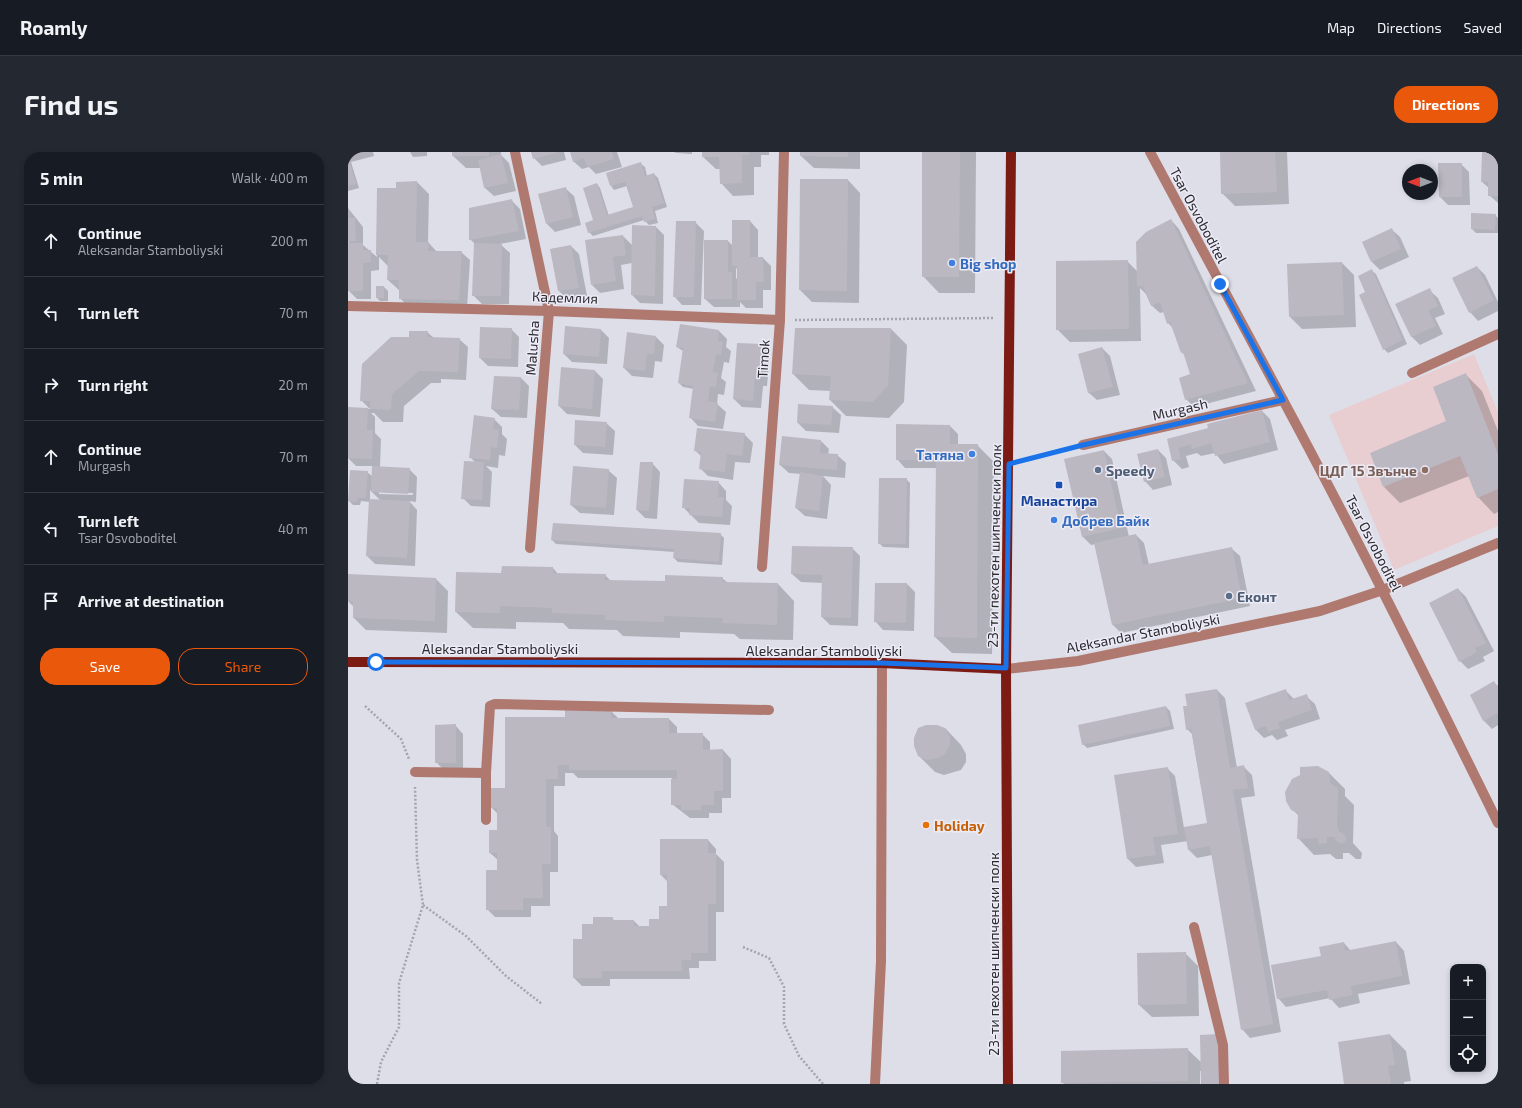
<!DOCTYPE html>
<html lang="en">
<head>
<meta charset="utf-8">
<style>
	:root { --surface:#171b24; --page:#242831; --text:#f1f3f6; --muted:#9ea1a6; --line:#363941; --accent:#ea580c }
	body { margin:0; font-family:"Exo 2",sans-serif; background:var(--page); color:var(--text) }
	.controls { position:absolute; right:12px; bottom:12px; display:grid; overflow:hidden; border-radius:8px; box-shadow:0 2px 6px #0003 }
	.controls button { width:36px; height:36px; display:grid; place-items:center; padding:0; border:0; border-bottom:1px solid var(--line); background:var(--surface); color:var(--text); font:20px sans-serif }
	.compass { position:absolute; left:1054px; top:12px; width:36px; height:36px; border-radius:50%; background:var(--surface); box-shadow:0 2px 6px #0003; rotate:270deg }
	.stop { position:absolute; width:12px; height:12px; margin:-9px; border:3px solid #1a73e8; border-radius:50%; background:#fff }
	.stop.end { background:#1a73e8; border-color:#fff; box-shadow:0 1px 4px #0008 }
	.list { margin:0; padding:0; list-style:none }
	h2 { display:flex; justify-content:space-between; align-items:center; height:52px; margin:0; padding:0 16px; font-size:17px }
	h2 small { font-size:13px; font-weight:400; color:var(--muted) }
	.list li { display:grid; grid-template-columns:26px 1fr auto; gap:12px; align-items:center; box-sizing:border-box; height:72px; padding:0 16px; border-top:1px solid var(--line) }
	.list b { display:block; font-size:15px; white-space:nowrap }
	.list p { margin:0; font-size:13px; white-space:nowrap; color:var(--muted) }
	.list em { font-size:13px; font-style:normal; color:var(--muted) }
	.actions { display:flex; gap:8px; padding:12px 16px }
	.actions a { flex:1; padding:9px 0; border:1px solid var(--accent); border-radius:16px; text-align:center; font-size:14px; color:var(--accent) }
	.actions .main { background:var(--accent); color:#fff }
	.icon { flex:none; width:22px; height:22px; fill:none; stroke:currentColor; stroke-width:2; stroke-linecap:round; stroke-linejoin:round }
	.map { position:relative; flex:none; width:1150px; height:932px; overflow:hidden; border-radius:16px }
	header { display:flex; align-items:center; gap:24px; box-sizing:border-box; height:56px; padding:0 20px; background:var(--surface); border-bottom:1px solid var(--line) }
	header strong { font-size:19px }
	nav { display:flex; gap:22px; margin-inline-start:auto; font-size:14px }
	.intro { display:flex; align-items:center; justify-content:space-between; box-sizing:border-box; height:96px; padding:0 24px }
	h1 { margin:0; font-size:28px }
	.button { padding:10px 18px; border-radius:16px; background:var(--accent); color:#fff; font-size:14px; font-weight:700 }
	main { display:flex; gap:24px; padding:0 24px }
	aside { flex:1; background:var(--surface); border-radius:16px; box-shadow:0 2px 6px #0003 }
	.map>svg:first-child { display:block }
</style>
</head>
<body>
<header>
<strong>Roamly</strong>
<nav><a>Map</a><a>Directions</a><a>Saved</a></nav>
</header>
<div class="intro"><h1>Find us</h1><a class="button">Directions</a></div>
<main>
<aside>
<h2>5 min<small>Walk · 400 m</small></h2>
<ul class="list">
<li><svg class="icon" aria-label="ahead" viewBox="0 0 24 24"><path d="M12 20V5M6 11l6-6 6 6"/></svg><div><b>Continue</b><p>Aleksandar Stamboliyski</p></div><em>200 m</em></li>
<li><svg class="icon" aria-label="left" viewBox="0 0 24 24"><path d="M17 20v-9H6M10 6l-5 5 5 5"/></svg><div><b>Turn left</b></div><em>70 m</em></li>
<li><svg class="icon" aria-label="right" viewBox="0 0 24 24"><path d="M7 20v-9h11M14 6l5 5-5 5"/></svg><div><b>Turn right</b></div><em>20 m</em></li>
<li><svg class="icon" aria-label="ahead" viewBox="0 0 24 24"><path d="M12 20V5M6 11l6-6 6 6"/></svg><div><b>Continue</b><p>Murgash</p></div><em>70 m</em></li>
<li><svg class="icon" aria-label="left" viewBox="0 0 24 24"><path d="M17 20v-9H6M10 6l-5 5 5 5"/></svg><div><b>Turn left</b><p>Tsar Osvoboditel</p></div><em>40 m</em></li>
<li><svg class="icon" aria-label="arrive" viewBox="0 0 24 24"><path d="M6 21V4h12l-3 4 3 4H6"/></svg><div><b>Arrive at destination</b></div></li>
</ul>
<div class="actions"><a class="main">Save</a><a>Share</a></div>
</aside>
<div class="map">
<svg width="1150" height="932" viewBox="0 0 1150 932">
	<rect width="100%" height="100%" fill="#dedee9"/>
	<path fill="#e8ced1" d="M1126,202L1150,260V374L1046,418L981,263Z"/>
	<g fill="#0003" fill-rule="evenodd">
		<path d="M0,0H25L26,4L3,10L11,36L0,39Z"/>
		<path d="M62,0H79V4L65,5Z"/>
		<path d="M105,0H153V3L161,11L168,39L146,44L137,36L133,16H118L105,4Z"/>
		<path d="M184,0H216L218,8L194,14L186,6Z"/>
		<path d="M223,0H269L274,15L248,22L241,15L234,17L225,9Z"/>
		<path d="M326,0H344V2L328,1Z"/>
		<path d="M355,0H421V3H413V15H406V43L385,44L373,31V17H368L355,5Z"/>
		<path d="M453,0H512V17L466,16L453,4Z"/>
		<path d="M575,0H628L627,141H591L575,124Z"/>
		<path d="M873,0H939L941,52L887,54L874,41Z"/>
		<path d="M1135,0H1150V51L1141,43V36L1134,30Z"/>
		<path d="M293,12L297,15L299,24L306,22L310,26L319,55L307,59L310,71L301,73L296,68L245,84L241,80L246,69L249,32L252,36L261,64L286,56L279,34L266,38L263,34Z"/>
		<path d="M1113,12L1121,20L1122,53H1100L1092,45Z"/>
		<path d="M500,28L512,41L511,151L464,150L452,138Z"/>
		<path d="M69,30L81,42L80,90L89,100H113L122,108L119,156L64,159L52,146V139L40,128L41,115L31,105V118L23,119V147H9L1,139L0,56L15,75V93L29,105L30,37H49Z"/>
		<path d="M217,36L226,44L233,73L207,80L199,72Z"/>
		<path d="M164,49L172,57L178,87L152,92L162,101L161,152H134L125,143L127,92L122,87Z"/>
		<path d="M1147,63L1150,66V81H1128L1124,77Z"/>
		<path d="M823,68L831,77L908,239L846,255L838,247L843,223L837,204L834,200L826,177L820,171L816,160L812,161L803,153L798,142L792,136L793,189L722,190L709,177L779,109L790,120Z"/>
		<path d="M402,69L410,78V106H415L423,114V138H415V156H398L392,150V155H366L357,147L380,89L385,94ZM388,116L390,118V128L388,126Z"/>
		<path d="M347,70L356,79L353,153H334L326,144Z"/>
		<path d="M308,75L316,83L315,152L292,151L284,143V111L273,113L276,137L252,141L244,133L275,84L285,94Z"/>
		<path d="M1043,77L1052,85L1061,105L1032,118L1024,110Z"/>
		<path d="M223,94L231,102L239,144L219,147L211,139L203,97Z"/>
		<path d="M994,111L1006,123L1008,175L954,177L942,165Z"/>
		<path d="M1129,115L1137,123L1150,150V159L1130,169L1122,160Z"/>
		<path d="M1024,119L1028,122L1059,192L1040,201L1036,197L1019,140Z"/>
		<path d="M36,135L40,139V149H32L29,146Z"/>
		<path d="M1081,138L1090,146L1097,162L1087,166L1095,182L1072,193L1064,185L1049,153Z"/>
		<path d="M163,177L171,185L170,215L140,214L132,206Z"/>
		<path d="M448,177H543L559,193L556,250L541,266L498,264L482,248L483,239L461,238L445,222Z"/>
		<path d="M253,178L261,186L259,212L224,210L216,202Z"/>
		<path d="M371,179L379,187L378,195L383,199L381,211L376,210L373,226L378,230L376,243L370,242L369,252L378,260L375,277L350,274L342,265L346,237L335,235L331,231L335,199L329,195Z"/>
		<path d="M79,180L86,186L111,187L120,195L118,228L93,227V231H83L56,254L55,270H35L26,261H23L27,265V281L33,287L32,315L61,317L69,325L68,350L61,349L69,358L67,414L27,412L19,404L22,350L13,349L12,353H5L1,349L19,320L25,325V314H8L0,306L1,256L22,257L13,248L62,186ZM22,338L32,348H22ZM31,340L65,341V343L31,342Z"/>
		<path d="M308,185L316,193L314,210L307,209L305,226L284,224L276,216Z"/>
		<path d="M414,193L422,201L419,234H415L413,256L394,255L386,247Z"/>
		<path d="M754,196L762,204L772,243L749,248L740,240Z"/>
		<path d="M214,216L247,219L255,227L252,265L219,262L211,254Z"/>
		<path d="M1118,223L1134,239L1150,279V360L1146,362L1130,345L1121,324L1052,351L1036,335L1100,270Z"/>
		<path d="M173,226L181,234L179,266L153,265L144,257Z"/>
		<path d="M484,255L493,263L491,281L458,279L450,271Z"/>
		<path d="M914,259L922,267L930,298L876,312L867,301L853,304L849,301L838,304L841,315L834,317L825,308L820,287L861,277Z"/>
		<path d="M146,267L154,275V282L159,287L157,304L151,303L150,316L138,314L144,320L142,355L123,354L115,346L128,311L122,305Z"/>
		<path d="M228,269L258,271L267,279L265,303L235,301L227,293Z"/>
		<path d="M602,274L610,282V293H629L646,310L644,502L604,501L587,485L589,316H557L549,307Z"/>
		<path d="M396,282L405,291L402,311L387,310L385,328L360,324L352,316L354,305L347,298Z"/>
		<path d="M473,289L481,297L480,302L489,303L498,311L497,326L475,324L483,333L479,367L457,364L448,356L453,322L441,321L432,313Z"/>
		<path d="M810,298L818,306L824,333L805,338L797,329Z"/>
		<path d="M756,299L764,307L781,385L788,383L796,391L801,413L883,396L892,404L902,454L773,481L765,473L748,392L743,393L735,385Z"/>
		<path d="M304,311L312,320L309,367L297,366L289,358Z"/>
		<path d="M260,318L269,326L266,363L232,361L223,353Z"/>
		<path d="M558,327L562,331L561,396L535,395L531,391Z"/>
		<path d="M370,330L378,339V348L384,354L382,373L351,371L335,355Z"/>
		<path d="M372,382L376,386L374,413L330,410L326,406L327,400L208,392L204,388Z"/>
		<path d="M504,396L512,404L510,474L482,473L474,465L475,431L453,430L444,422Z"/>
		<path d="M205,416L210,422L257,423L263,429L318,430L374,426L380,431L430,432L446,449L445,488L392,487L386,482L332,480V486L275,484L269,478L221,477L215,471L168,470V477L125,476L108,460L154,422Z"/>
		<path d="M0,423L88,427L100,439L99,481L18,478L6,466V455L0,449Z"/>
		<path d="M559,432L567,440L566,479L535,478L527,469Z"/>
		<path d="M1110,437L1118,445L1146,499L1135,505L1137,509L1120,517L1112,509Z"/>
		<path d="M1146,531L1150,534V573L1144,577L1136,569Z"/>
		<path d="M869,538L877,546L889,616L895,614L904,623L907,644L893,646L933,880L902,886L894,877L864,703L849,706L841,698L840,689L813,693L816,711L788,715L780,707L767,624L819,616L827,624L836,676L860,672L844,582L839,577L840,554Z"/>
		<path d="M937,538L946,547L958,544L967,552L972,567L937,578L940,584L929,588L924,583L916,586L907,577Z"/>
		<path d="M818,555L822,559L826,577L739,596L735,592Z"/>
		<path d="M263,559L271,567H321L329,575V582H354L362,590V599L375,598L383,607V646H374V661H361V666H342L324,652V626H230L225,621H217V634H206V679L210,684V720H202V754H183V765H147L139,757L150,719V708L142,701L150,679V662L143,655L218,566Z"/>
		<path d="M107,573L115,582V619L96,618L88,610Z"/>
		<path d="M597,576L613,593L618,602V610L613,618L596,623L587,620L571,604Z"/>
		<path d="M980,620L997,637V644L1006,653L1005,691L1014,701L1013,707H1008L1001,701H995V707H988L982,702L966,703L950,686L951,664L944,657Z"/>
		<path d="M360,688L368,697V702L376,710V760H368V809H351V816H341L342,827H262V834H234L226,826V788H235L246,773L264,766L267,769H286L292,775H302L312,768L320,755V730L313,723Z"/>
		<path d="M1048,790L1056,799L1062,832L1010,842L1012,851L991,856L982,846L938,855L930,846L996,791L1003,799Z"/>
		<path d="M837,801L850,814L851,864L804,865L791,853L790,802Z"/>
		<path d="M1042,883L1058,899L1063,929L1056,930V932H997Z"/>
		<path d="M839,897L854,911V932V919H852V932H716L714,930Z"/>
	</g>
	<g fill="#bcb8c2">
		<rect x="104" y="0" width="37" height="4"/>
		<path d="M183,0H208V1L185,7Z"/>
		<path d="M222,0H264L266,7L239,15L236,6L225,10Z"/>
		<path d="M354,0H401V3H394V31L372,32L371,5H354Z"/>
		<path d="M452,0H500V5L452,4Z"/>
		<path d="M574,0H612L611,125H574Z"/>
		<path d="M872,0H927L929,40L873,42Z"/>
		<path d="M1134,0H1150V44H1140V30H1133Z"/>
		<path d="M153,2L160,31L136,36L130,8Z"/>
		<path d="M0,8H1L8,32L0,34Z"/>
		<path d="M293,10L297,24L306,21L316,51L304,55L307,67L296,70L294,64L240,81L237,71L245,68L235,36L249,31L259,63L285,55L277,30L262,34L258,21Z"/>
		<path d="M1090,11H1114V45H1091Z"/>
		<path d="M452,27H500L499,139L451,138Z"/>
		<path d="M69,29L68,90H81L80,99H114L111,148L51,147V128H39L40,103H28L29,36H48V30Z"/>
		<path d="M218,35L225,65L198,72L190,42Z"/>
		<path d="M164,47L171,79L121,88V56Z"/>
		<path d="M1123,61L1148,62L1147,78L1123,77Z"/>
		<path d="M0,66H7L8,89H0Z"/>
		<path d="M823,67L900,231L837,248L831,226L842,222L835,200L833,201L822,170L819,172L812,150L803,154L795,134H789L788,90L798,80Z"/>
		<path d="M384,68H402V105H415L416,130H408V148H389V114H384Z"/>
		<path d="M328,69H348L346,145H325Z"/>
		<path d="M284,73L308,74L307,144L283,143Z"/>
		<path d="M1044,76L1053,97L1023,110L1014,90Z"/>
		<path d="M275,83L278,103L265,105L268,129L243,133L237,88Z"/>
		<path d="M356,88H380V120H384V147H356Z"/>
		<path d="M0,91H15V98H23V110L15,111V139H0Z"/>
		<path d="M126,91L154,92L153,144H124Z"/>
		<path d="M223,93L231,136L210,139L202,97Z"/>
		<path d="M780,108L781,177L708,178V109Z"/>
		<path d="M994,110L996,163L941,165L939,112Z"/>
		<path d="M1129,114L1146,148L1121,161L1104,126Z"/>
		<path d="M1024,117L1055,188L1035,198L1011,143L1017,140L1010,124Z"/>
		<rect x="28" y="134" width="8" height="12"/>
		<path d="M1082,136L1090,154L1080,158L1088,174L1063,185L1047,152Z"/>
		<path d="M332,172L371,178L370,189L375,190L373,203L368,202L365,220L370,221L368,235L362,234L360,249L370,251L367,270L341,266L345,234L330,231L335,196L328,195Z"/>
		<path d="M217,174L253,177L251,205L215,202Z"/>
		<path d="M132,175L164,176L163,207L131,206Z"/>
		<path d="M447,176H543L540,233L525,250L481,248L483,224L444,222Z"/>
		<path d="M61,179H80L79,185L112,186L110,220L71,219L44,242L43,258L22,257V249H12L14,212L43,185H61Z"/>
		<path d="M279,180L308,184L306,202H299L297,219L275,216Z"/>
		<path d="M389,191L415,192L411,227L407,226L405,249L385,247Z"/>
		<path d="M754,195L765,235L740,241L730,202Z"/>
		<path d="M213,215L247,218L244,257L210,254Z"/>
		<path d="M1118,221L1150,302V337L1129,346L1112,304L1035,335L1022,301L1098,269L1085,235Z"/>
		<path d="M146,224L173,225L171,258L143,257Z"/>
		<path d="M450,252L485,254L483,273L449,271Z"/>
		<path d="M0,255L20,256L19,278H25L24,307L0,306Z"/>
		<path d="M914,258L922,290L867,304L863,291L844,297L843,292L830,296L833,307L824,309L819,287L860,276L859,272Z"/>
		<path d="M126,263L147,266L145,277L151,278L149,296L143,295L142,308L121,306Z"/>
		<path d="M227,268L259,270L257,295L226,293Z"/>
		<path d="M548,272L602,273V292H630L629,486L586,485L588,308H548Z"/>
		<path d="M349,276L397,281L394,304L379,302L377,320L351,317L353,300L346,299Z"/>
		<path d="M434,284L473,288L472,301L490,302L489,318L431,313Z"/>
		<path d="M810,297L817,325L796,330L789,302Z"/>
		<path d="M756,298L773,376L734,385L716,307Z"/>
		<path d="M116,309L136,310L134,348L113,347Z"/>
		<path d="M292,310H305L301,359L288,358Z"/>
		<path d="M24,314L62,316L60,342L23,340Z"/>
		<path d="M225,314L261,317L258,356L222,353Z"/>
		<path d="M2,318L20,319L18,346H9V350L0,349Z"/>
		<path d="M452,320L475,324L471,359L447,356Z"/>
		<path d="M531,326H559L558,392H530Z"/>
		<path d="M336,327L371,329L370,345H376L374,365L341,363L342,356H334Z"/>
		<path d="M21,347L62,349L59,406L18,404Z"/>
		<path d="M205,371L373,381L371,410L325,406L326,397L203,388Z"/>
		<path d="M788,382L795,413L884,395L894,446L764,473L746,391Z"/>
		<path d="M444,394L505,395L503,466L473,465L474,423L443,422Z"/>
		<path d="M154,414L205,415V421L258,422L257,428L317,429V423L375,425V430L430,431L429,473L374,471L375,466L316,464V470L257,468V463L204,461V456L152,454V461L107,460L108,420L153,421Z"/>
		<path d="M0,422L88,426L87,469L5,466V450L0,449Z"/>
		<path d="M527,431H559L558,471L526,470Z"/>
		<path d="M1110,436L1138,491L1127,496L1129,500L1111,510L1081,451Z"/>
		<path d="M1146,529L1150,536V561L1135,569L1122,543Z"/>
		<path d="M869,537L882,616L896,613L900,636L885,638L925,872L893,878L862,694L840,698L836,675L859,671L843,577L838,578L835,554H839L837,542Z"/>
		<path d="M938,537L941,548L959,542L964,558L930,570L932,576L920,580L918,574L907,578L897,551Z"/>
		<path d="M818,554L822,574L734,593L730,573Z"/>
		<path d="M217,558H263V566H321V581H355V598L375,597V639H366V653H353V658H333V653H323V627H329V618H221V613H210V627H198V675H203V712H194L195,746H175V758H138V718H149V701H141V678H149V656H142V636H157V565H217Z"/>
		<path d="M108,572V611H87V573Z"/>
		<path d="M578,573H589L597,576L602,585V593L597,602L590,606L579,608L570,604L566,594V586L570,576Z"/>
		<path d="M970,614L981,620L982,631L990,636L989,674L991,679L998,684V688L994,692L988,689L987,685H979V691L970,692V686L949,687L950,661L943,658L938,649L937,640L944,627L952,623V615Z"/>
		<path d="M820,615L830,682L805,685L808,703L779,707L766,623Z"/>
		<path d="M312,687H360V701H368V752H360V801H343V808H333L334,819H254V826H225V787H234V772H245V765H265V768H286V774H301V767H311V754H319V723H312Z"/>
		<path d="M1048,789L1054,824L1003,834L1004,843L981,848L979,838L929,847L923,813L973,804L971,795L996,790L997,799Z"/>
		<path d="M838,800L839,852L790,853L789,801Z"/>
		<path d="M871,882L872,932H853L852,883Z"/>
		<path d="M1042,882L1047,913L1040,914L1043,932H996L990,890Z"/>
		<path d="M840,896V929L713,931V899Z"/>
	</g>
	<g fill="none" stroke-linecap="round" stroke-linejoin="round">
		<g stroke="#a4a4ad" stroke-width="2.5" stroke-dasharray="2 2" stroke-linecap="butt">
			<path d="M447,168L646,166"/>
			<path d="M675,308L721,297"/>
			<path d="M17,554L53,587L61,607"/>
			<path d="M75,753L118,784L158,824L194,852"/>
			<path d="M395,795L421,806L436,835V872L451,904L475,932"/>
			<path d="M29,932L33,910L51,875V831L75,753L69,708L67,635"/>
		</g>
		<g stroke="#af7970" stroke-width="10">
			<path d="M167,0L201,159L182,396"/>
			<path d="M802,0C846,83 891,165 935,248C1010,387 1080,529 1150,671"/>
			<path d="M0,154L201,159L432,168"/>
			<path d="M1064,221L1150,182"/>
			<path d="M735,293L935,248"/>
			<path d="M414,415L432,168L436,0"/>
			<path d="M658,517L730,509L972,459L1035,438L1150,391"/>
			<path d="M67,620L138,621"/>
			<path d="M138,668V621L142,554L147,552L421,558"/>
			<path d="M846,775L875,893L876,932"/>
			<path d="M527,932L533,809L534,511"/>
		</g>
		<g stroke="#7b1b14" stroke-width="10">
			<path d="M0,510L534,511L658,517"/>
			<path d="M660,932L658,517L663,0"/>
		</g>
	</g>
	<g fill="none" stroke-linecap="round" stroke-linejoin="round">
		<path stroke="#1a73e8" stroke-width="5" d="M28,510L534,511L658,516L661,312L735,293L935,248L872,132"/>
	</g>
	<g fill="#3f7fe0" stroke="#ecebf6" stroke-width="1.5">
		<circle cx="604" cy="111" r="4"/>
		<circle cx="624" cy="302" r="4"/>
		<circle cx="706" cy="368" r="4"/>
	</g>
	<g fill="#5c6f8a" stroke="#ecebf6" stroke-width="1.5">
		<circle cx="750" cy="318" r="4"/>
		<circle cx="881" cy="444" r="4"/>
	</g>
	<circle fill="#8d6e63" stroke="#ecebf6" stroke-width="1.5" cx="1077" cy="318" r="4"/>
	<rect fill="#1a4fb4" stroke="#ecebf6" stroke-width="1.5" x="707" y="329" width="8" height="8" rx="2"/>
	<circle fill="#e8710a" stroke="#ecebf6" stroke-width="1.5" cx="578" cy="673" r="4"/>
	<g text-anchor="middle" dominant-baseline="central" stroke-width="3" stroke-linejoin="round" paint-order="stroke">
		<g font-size="14" fill="#2b2a2f" stroke="#ecebf6">
			<text transform="translate(851 63) rotate(62)">Tsar Osvoboditel</text>
			<text transform="translate(217 145) rotate(2)">Кадемлия</text>
			<text transform="translate(184 196) rotate(-86)">Malusha</text>
			<text transform="translate(415 207) rotate(-86)">Timok</text>
			<text transform="translate(832 257) rotate(-13)">Murgash</text>
			<text transform="translate(1026 391) rotate(63)">Tsar Osvoboditel</text>
			<text transform="translate(646 394) rotate(-89)">23-ти пехотен шипченски полк</text>
			<text transform="translate(795 481) rotate(-11)">Aleksandar Stamboliyski</text>
			<text x="152" y="496">Aleksandar Stamboliyski</text>
			<text x="476" y="498">Aleksandar Stamboliyski</text>
			<text transform="translate(645 802) rotate(-90)">23-ти пехотен шипченски полк</text>
		</g>
		<g font-size="14" font-weight="bold" fill="#366cbe" stroke="#ecebf6" text-anchor="start">
			<text x="612" y="111">Big shop</text>
			<text x="616" y="302" text-anchor="end">Татяна</text>
			<text x="714" y="368">Добрев Байк</text>
		</g>
		<g font-size="14" font-weight="bold" fill="#4e5e75" stroke="#ecebf6" text-anchor="start">
			<text x="758" y="318">Speedy</text>
			<text x="889" y="444">Еконт</text>
		</g>
		<g font-size="14" font-weight="bold" fill="#785e54" stroke="#ecebf6" text-anchor="end">
			<text x="1069" y="318">ЦДГ 15 Звънче</text>
		</g>
		<g font-size="14" font-weight="bold" fill="#164399" stroke="#ecebf6">
			<text x="711" y="348">Манастира</text>
		</g>
		<g font-size="14" font-weight="bold" fill="#c56008" stroke="#ecebf6" text-anchor="start">
			<text x="586" y="673">Holiday</text>
		</g>
	</g>
</svg>
<div class="controls">
<button>+</button>
<button>−</button>
<button><svg class="icon" aria-label="locate" viewBox="0 0 24 24"><circle cx="12" cy="12" r="6"/><path d="M12 2v4M12 18v4M2 12h4M18 12h4"/></svg></button>
</div>
<svg class="compass" viewBox="-18 -18 36 36"><path d="M0-13l5 13h-10z" fill="#e53935"/><path d="M0 13l5-13h-10z" fill="#9ea1a6"/></svg>
<div class="stop" style="left:28px;top:510px"></div>
<div class="stop end" style="left:872px;top:132px"></div>
</div>
</main>
</body>
</html>
